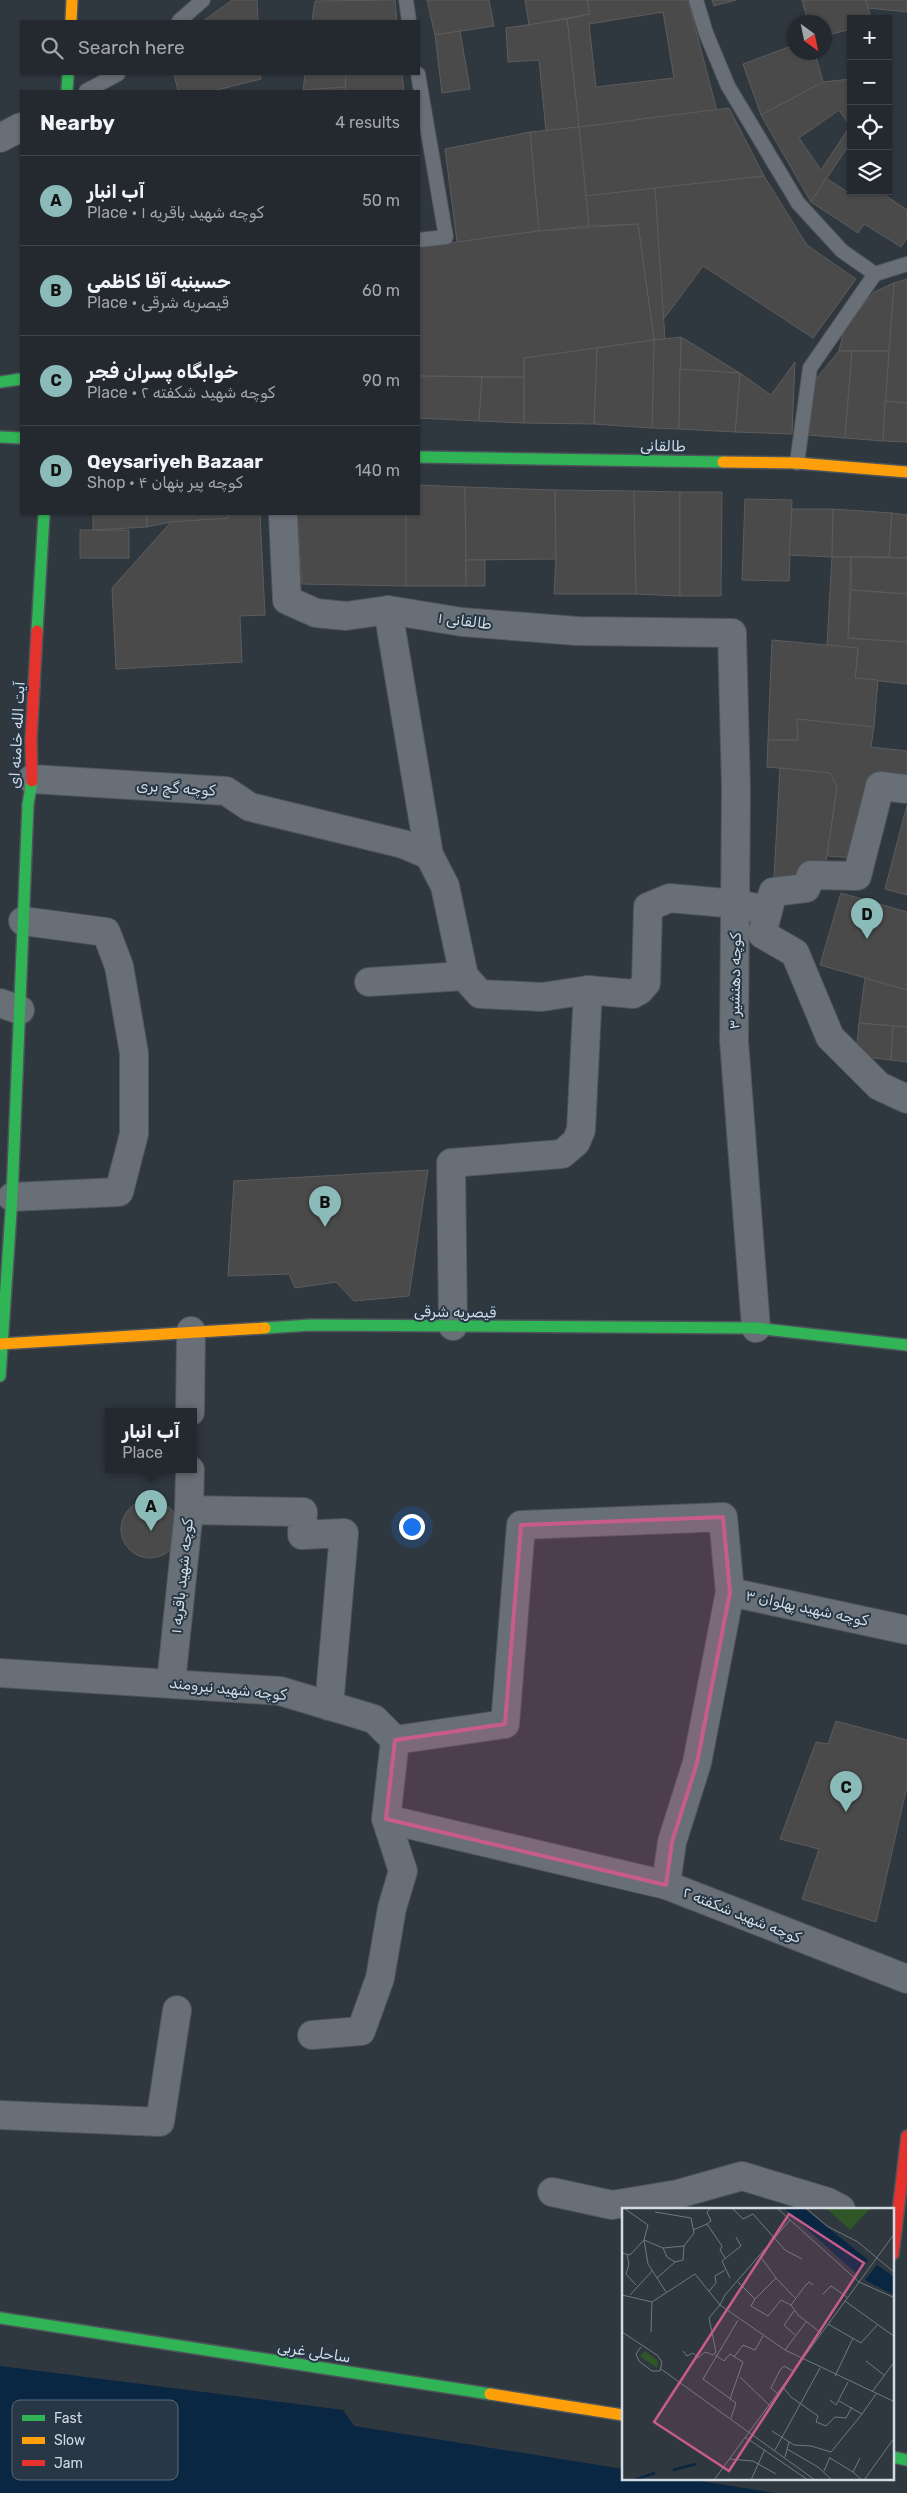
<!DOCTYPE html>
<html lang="en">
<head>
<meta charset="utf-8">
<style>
	:root { --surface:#23292f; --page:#2f353b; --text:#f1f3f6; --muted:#a3a6aa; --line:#40454b; --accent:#8bbbb9 }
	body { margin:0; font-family:Rubik,Cairo,sans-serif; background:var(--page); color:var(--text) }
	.controls { position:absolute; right:15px; top:15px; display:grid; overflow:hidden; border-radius:0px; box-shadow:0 1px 4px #0004 }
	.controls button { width:45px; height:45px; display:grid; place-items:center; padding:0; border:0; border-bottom:1px solid var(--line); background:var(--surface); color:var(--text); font:25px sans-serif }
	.compass { position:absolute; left:787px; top:15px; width:45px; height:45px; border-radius:50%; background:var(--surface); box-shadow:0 1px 4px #0004; rotate:147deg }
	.you { position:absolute; left:411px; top:1526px; width:18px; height:18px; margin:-12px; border:4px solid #fff; border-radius:50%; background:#1a73e8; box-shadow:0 0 0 8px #1a73e833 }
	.badge { display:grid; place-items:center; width:32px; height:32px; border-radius:50%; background:var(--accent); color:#111; font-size:16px; font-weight:700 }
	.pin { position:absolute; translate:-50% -41px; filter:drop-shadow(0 1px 2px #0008) }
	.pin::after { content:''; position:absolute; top:26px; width:18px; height:15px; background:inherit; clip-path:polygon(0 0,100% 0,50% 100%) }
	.popup { position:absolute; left:105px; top:1408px; width:92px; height:65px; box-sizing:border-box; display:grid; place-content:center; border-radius:0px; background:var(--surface); filter:drop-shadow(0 1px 4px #0005); font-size:16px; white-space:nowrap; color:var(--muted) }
	.popup b { font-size:19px; color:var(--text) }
	.popup::after { content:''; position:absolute; left:50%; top:100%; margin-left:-10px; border:10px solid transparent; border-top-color:var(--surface) }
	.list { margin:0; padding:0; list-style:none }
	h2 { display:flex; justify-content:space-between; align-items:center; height:65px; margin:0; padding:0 20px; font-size:21px }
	h2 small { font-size:16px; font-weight:400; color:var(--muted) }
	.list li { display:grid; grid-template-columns:32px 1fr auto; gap:15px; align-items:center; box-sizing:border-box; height:90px; padding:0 20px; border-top:1px solid var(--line) }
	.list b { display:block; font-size:19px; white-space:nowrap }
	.list p { margin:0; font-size:16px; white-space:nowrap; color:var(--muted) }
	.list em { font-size:16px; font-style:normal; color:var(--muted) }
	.icon { flex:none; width:28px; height:28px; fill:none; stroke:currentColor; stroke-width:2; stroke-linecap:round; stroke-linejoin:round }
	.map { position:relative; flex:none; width:907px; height:2493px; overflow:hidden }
	.search { position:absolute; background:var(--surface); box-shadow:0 1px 4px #0004; left:20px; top:20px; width:400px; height:55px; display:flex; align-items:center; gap:12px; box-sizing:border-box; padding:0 18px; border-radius:0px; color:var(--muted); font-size:19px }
	.panel { position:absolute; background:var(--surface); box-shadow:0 1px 4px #0004; left:20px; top:90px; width:400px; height:425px; border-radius:0px }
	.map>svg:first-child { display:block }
</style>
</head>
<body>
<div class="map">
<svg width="907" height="2493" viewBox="0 0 907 2493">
	<rect width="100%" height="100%" fill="#2f373f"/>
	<path fill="#092642" d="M0,2366L343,2410L354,2426L623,2469V2479H688L774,2493H0Z"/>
	<g fill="#4a4a4b" stroke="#5d5c5d" fill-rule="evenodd">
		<path d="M232,0H257L258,21H203Z"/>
		<path d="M395,0L397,21H312L315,1Z"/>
		<path d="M427,0H489L494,26L435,35Z"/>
		<path d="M525,0H587L590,14L529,25Z"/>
		<path d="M587,0H688L717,111L579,127L567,19L590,14ZM663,12L674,78L596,87L589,24Z"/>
		<path d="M712,0H736L714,6Z"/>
		<path d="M802,0H866L871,19H851V29L824,36V22H808Z"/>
		<path d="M866,0H907V12L868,8Z"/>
		<path d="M567,19L579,127L546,131L539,60L508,62L506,28Z"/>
		<path d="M460,31L470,89L442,93L435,35Z"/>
		<path d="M794,45V52H815L823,82L761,115L743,64Z"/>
		<path d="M174,74H260L261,79L213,91H178Z"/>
		<path d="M305,74H346V87L303,90Z"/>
		<path d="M346,74H402L404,91H345Z"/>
		<path d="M851,79V142L811,202L761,115L823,82ZM839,110L850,126L821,170L799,138Z"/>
		<path d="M346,87L345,91H303V90Z"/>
		<path d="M729,108L764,176L586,196L579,127Z"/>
		<path d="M579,127L589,226L539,231L530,132Z"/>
		<path d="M530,132L539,231L457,242L445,149Z"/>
		<path d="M764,176L807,245L856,279L813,338L703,266L663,320L655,188Z"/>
		<path d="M826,178L849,193L851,191H879L907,210V238L901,247L864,224L858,233L811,202Z"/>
		<path d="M655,188L665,340H654L638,224L589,226L586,196Z"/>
		<path d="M638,224L654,340L524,358V377L419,376V247L539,231Z"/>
		<path d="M907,279V403L885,401L894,283Z"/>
		<path d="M894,283L889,351H839L844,329L874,292Z"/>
		<path d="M681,337L740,373L680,369Z"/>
		<path d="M681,337L679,429L652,428L654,340Z"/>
		<path d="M654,340L652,428L594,424L597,348Z"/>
		<path d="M597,348L594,424L524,423V358Z"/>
		<path d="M839,351H852L845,438L808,435L815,380Z"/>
		<path d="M852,351H889L883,441L845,438Z"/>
		<path d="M795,362L792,434L735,432L740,373L771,395Z"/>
		<path d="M680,369L740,373L735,432L679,429Z"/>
		<path d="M419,376L482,377L479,421L419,418Z"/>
		<path d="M482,377H524V423L479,421Z"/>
		<path d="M885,401L907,403V442L883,441Z"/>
		<path d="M419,485L465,487L466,586H406V514H419Z"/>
		<path d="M465,487L555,490L556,559L466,560Z"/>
		<path d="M555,490L634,491L636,594H554L556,559Z"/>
		<path d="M634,491L680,492V596L636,594Z"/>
		<path d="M680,492H722L721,596H680Z"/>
		<path d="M745,499L792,500L789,581L742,580Z"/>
		<path d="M792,509H833L832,557L789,555Z"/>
		<path d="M833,509L892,513L889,557H832Z"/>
		<path d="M892,513L907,515V558L889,557Z"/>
		<path d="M93,514H147V527L93,530Z"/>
		<path d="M147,514H229V518L171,522L147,527Z"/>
		<path d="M229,514H260L265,615L240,616L242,662L116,669L112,588L171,522L229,518Z"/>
		<path d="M297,514H406V586L302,584Z"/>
		<rect x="80" y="530" width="49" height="28"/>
		<path d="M832,557H851L848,638L907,642V684L855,678L858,648L827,645Z"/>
		<path d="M851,557L907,558V594L851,590Z"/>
		<rect x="466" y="560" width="19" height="26"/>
		<path d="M851,590L907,594V642L848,638Z"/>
		<path d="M772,640L858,648L855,678L878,680L874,727L797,719L798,740H768Z"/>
		<path d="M797,719L874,727L871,747L907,751V776L880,774L856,858L827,856L837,787L830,773L767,767L768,740H798Z"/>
		<path d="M780,768L830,773L837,787L825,868L802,876L774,877Z"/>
		<path d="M907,805V895L885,889Z"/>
		<path d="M841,893L907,912V990L820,965Z"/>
		<path d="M865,978L907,990V1027L859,1023Z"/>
		<path d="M859,1023L893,1026L891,1060L856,1056Z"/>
		<path d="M893,1026L907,1027V1062L891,1060Z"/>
		<path d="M428,1170L409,1296L354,1301L336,1282L295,1288L289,1274L228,1276L234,1181Z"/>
		<circle cx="150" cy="1529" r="29"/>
		<path d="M836,1721L907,1740V1786L876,1922L802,1899L819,1849L780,1839L816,1742L828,1744Z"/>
	</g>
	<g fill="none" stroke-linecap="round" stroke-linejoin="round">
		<g stroke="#4d545b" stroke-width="16">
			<g id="lane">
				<path d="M406,0L409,21"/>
				<path d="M696,0L706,33L728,86L798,203L842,251L875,274"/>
				<path d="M179,21L203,0"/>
				<path d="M418,74L446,237L419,240"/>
				<path d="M86,91L118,74"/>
				<path d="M797,463L810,368L875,274L907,264"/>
			</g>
		</g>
		<g stroke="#4d545b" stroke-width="30">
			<g id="street">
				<path d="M0,138L21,127"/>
				<path d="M283,514L287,600L316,613L346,616L388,610L462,622L577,631L732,633L736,789L734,1041L756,1328"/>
				<path d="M388,610L429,855L445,886L464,976L480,994L542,997L588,990L633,994L640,990L646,983L648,907L670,898L736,904L768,910"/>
				<path d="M32,779L226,791L250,807L403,844L429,855"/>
				<path d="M907,789L880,786L857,876L811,875L806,888L773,892L762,934L795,953L830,1037L879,1086L907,1099"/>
				<path d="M369,982L464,976"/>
				<path d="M0,1003L20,1010"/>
				<path d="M12,1197L119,1192L134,1134V1053L119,966L106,932L23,921"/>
				<path d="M453,1326L451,1163L562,1154L576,1142L581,1130L588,990"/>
				<path d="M190,1412L191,1331"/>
				<path d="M189,1510L303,1512L302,1535L344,1533L329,1706"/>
				<path d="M907,1630L730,1592L697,1763L672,1842L666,1885L907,1979"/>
				<path d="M0,1673L280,1691L374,1719L395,1740L386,1819L403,1871L392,1908L380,1978L361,2031L312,2035"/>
				<path d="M171,1683L189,1510L190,1470"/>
				<path d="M395,1740L505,1724L521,1525L723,1517L730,1592"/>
				<path d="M386,1819L666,1885"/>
				<path d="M0,2115L160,2122L177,2010"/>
				<path d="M552,2192L612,2205L678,2194L742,2176L828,2202L841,2209"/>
			</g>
		</g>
		<g stroke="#4d545b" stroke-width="14">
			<g id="fast">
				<path d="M67,91L68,74"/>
				<path d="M0,382L21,379"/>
				<path d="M0,437L21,438"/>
				<path d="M419,457L723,462"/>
				<path d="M37,631L44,514"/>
				<path d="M265,1328L311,1325L756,1328L907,1345"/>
				<path d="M0,1376L12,1197L28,804L32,781"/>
				<path d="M0,2318L490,2394"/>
				<path d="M893,2457L907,2460"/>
			</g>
		</g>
		<g stroke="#4d545b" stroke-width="14">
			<g id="slow">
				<path d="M71,21L72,0"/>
				<path d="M723,462L797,463L907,472"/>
				<path d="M0,1344L265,1328"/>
				<path d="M490,2394L623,2415"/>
			</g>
		</g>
		<g stroke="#4d545b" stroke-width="14">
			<g id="jam">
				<path d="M32,781L31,740L37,631"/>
				<path d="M893,2254L907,2136"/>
			</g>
		</g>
		<use href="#lane" stroke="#696f76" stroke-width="14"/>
		<use href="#street" stroke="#696f76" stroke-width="28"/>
		<use href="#fast" stroke="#30b455" stroke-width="11"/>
		<use href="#slow" stroke="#ff9f0a" stroke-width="11"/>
		<use href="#jam" stroke="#e5322d" stroke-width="11"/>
	</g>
	<path fill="#c75c8b" fill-opacity="0.2" stroke="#c75c8b" stroke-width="4" stroke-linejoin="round" d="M723,1517L730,1592L697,1763L672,1842L666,1885L386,1819L395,1740L505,1724L521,1525Z"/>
	<g text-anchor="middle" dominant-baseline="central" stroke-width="4" stroke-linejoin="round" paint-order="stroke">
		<g font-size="15" fill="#d1dbe4" stroke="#283746">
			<text transform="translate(663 446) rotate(1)">طالقانی</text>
			<text transform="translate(465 621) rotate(7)">طالقانی ۱</text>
			<text transform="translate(17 735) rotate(-87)">آیت الله خامنه ای</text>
			<text transform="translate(176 788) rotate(4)">کوچه گچ بری</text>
			<text transform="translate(735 981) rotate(-89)">کوچه دهنشیر ۳</text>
			<text transform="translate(455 1312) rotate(1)">قیصریه شرقی</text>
			<text transform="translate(182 1576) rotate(-84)">کوچه شهید باقریه ۱</text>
			<text transform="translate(807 1608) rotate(12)">کوچه شهید پهلوان ۳</text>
			<text transform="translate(228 1689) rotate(6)">کوچه شهید نیرومند</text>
			<text transform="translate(742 1915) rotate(22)">کوچه شهید شکفته ۲</text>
			<text transform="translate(314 2352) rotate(9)">ساحلی غربی</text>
		</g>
	</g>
	<g transform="translate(622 2208)">
		<rect width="272" height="272" fill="#2f373f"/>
		<path d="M205,1H248L228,22ZM23,143L36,153L35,160L18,148Z" fill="#2e5627"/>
		<path d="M163,1H183L246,52L236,67ZM255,57L272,69V87L243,72Z" fill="#092642"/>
		<path fill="none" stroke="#092642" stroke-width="2.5" d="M51,262L74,256M12,272L33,265"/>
		<path fill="none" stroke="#707981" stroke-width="1" d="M3,1L26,17L22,32L26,56L44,84M88,1L85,4L89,13L85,16L100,38L98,42L103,50M111,1L121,11L131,6L163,42L180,51M156,1L237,74L273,90M185,1L205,18L236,34L273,65M33,4L69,10L72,25L62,38M168,12L103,87L98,97L163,142L273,194M71,22L85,16M0,45L8,47L22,32L41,40L45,49L53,54L61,52L62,38L41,40M5,47L7,56L4,66L14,77M35,70L53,54M108,70L100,53L119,38L114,29M154,70L174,91M116,74L133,91L154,70L138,48M191,77L187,74L183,78L169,97L176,107L199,125M87,83L94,75L93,68L103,62M201,86L209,78L225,89M0,87L30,94M8,87L30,63M133,91L129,98L146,108L159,92L169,97M223,93L273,129M30,94L73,66L98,97L87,110L94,144L91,147L83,144L76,150L71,145L65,148L61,143M172,103L162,117L173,127M206,116L239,135L256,116M0,124L35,147L40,154L38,163H30L17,153L14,146L19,139M29,124L30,94M163,142L184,114M93,147L102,153L108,146L121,154L108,191M112,149L121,137L133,142L141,128M244,153L262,167M39,161L193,272M213,168L231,130M118,169L147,197M160,178L169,189L196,208L194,214L204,218L213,209L224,210L230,199M250,184L273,153M155,185L149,180L158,162L162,158L171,163M208,192L214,197L226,174M240,206L254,186M109,210L114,195L81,171L116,112M150,223L172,237L189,238L209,244L240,206L217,193M123,229L186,272M165,241L196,259L210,272M153,242L198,160M163,249L167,234M208,250L231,264M238,250L231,264L240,272M107,251L131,253L154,266M202,263L208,249M92,272L273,25M129,272L143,241M242,272L273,229"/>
		<path fill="#c75c8b" fill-opacity="0.15" stroke="#c75c8b" stroke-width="2.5" d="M167,6L242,55L107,263L32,214Z"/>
		<rect width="272" height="272" fill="none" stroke="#d1dbe4" stroke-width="2.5"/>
	</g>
	<rect x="12" y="2400" width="166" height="80" rx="8" fill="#283746" stroke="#5b6875" stroke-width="1"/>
	<rect x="22" y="2415" width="23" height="6" fill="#30b455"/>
	<rect x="22" y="2437" width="23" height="7" fill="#ff9f0a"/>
	<rect x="22" y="2460" width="23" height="6" fill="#e5322d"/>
	<g font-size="14" fill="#d1dbe4">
		<text x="54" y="2423">Fast</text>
		<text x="54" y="2445">Slow</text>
		<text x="54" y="2468">Jam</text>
	</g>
</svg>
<div class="controls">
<button>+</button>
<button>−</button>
<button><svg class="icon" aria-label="locate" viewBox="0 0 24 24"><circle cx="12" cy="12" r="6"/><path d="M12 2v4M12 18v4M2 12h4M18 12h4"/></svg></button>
<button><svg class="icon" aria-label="layers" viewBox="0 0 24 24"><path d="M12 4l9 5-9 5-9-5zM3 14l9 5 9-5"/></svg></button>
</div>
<svg class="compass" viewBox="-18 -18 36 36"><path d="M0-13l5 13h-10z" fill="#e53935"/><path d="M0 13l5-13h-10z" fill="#a3a6aa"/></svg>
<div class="you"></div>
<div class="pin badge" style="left:151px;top:1531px">A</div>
<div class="popup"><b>آب انبار</b>Place</div>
<div class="pin badge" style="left:325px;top:1227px">B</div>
<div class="pin badge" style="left:846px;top:1812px">C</div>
<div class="pin badge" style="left:867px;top:939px">D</div>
<div class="search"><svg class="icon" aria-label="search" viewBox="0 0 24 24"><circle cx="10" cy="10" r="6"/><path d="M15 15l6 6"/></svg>Search here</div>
<section class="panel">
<h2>Nearby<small>4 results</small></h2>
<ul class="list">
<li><span class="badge">A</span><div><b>آب انبار</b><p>Place · کوچه شهید باقریه ۱</p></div><em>50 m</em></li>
<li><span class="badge">B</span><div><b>حسینیه آقا کاظمی</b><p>Place · قیصریه شرقی</p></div><em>60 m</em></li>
<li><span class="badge">C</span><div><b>خوابگاه پسران فجر</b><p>Place · کوچه شهید شکفته ۲</p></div><em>90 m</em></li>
<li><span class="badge">D</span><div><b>Qeysariyeh Bazaar</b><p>Shop · کوچه پیر پنهان ۴</p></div><em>140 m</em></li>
</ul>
</section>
</div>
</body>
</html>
